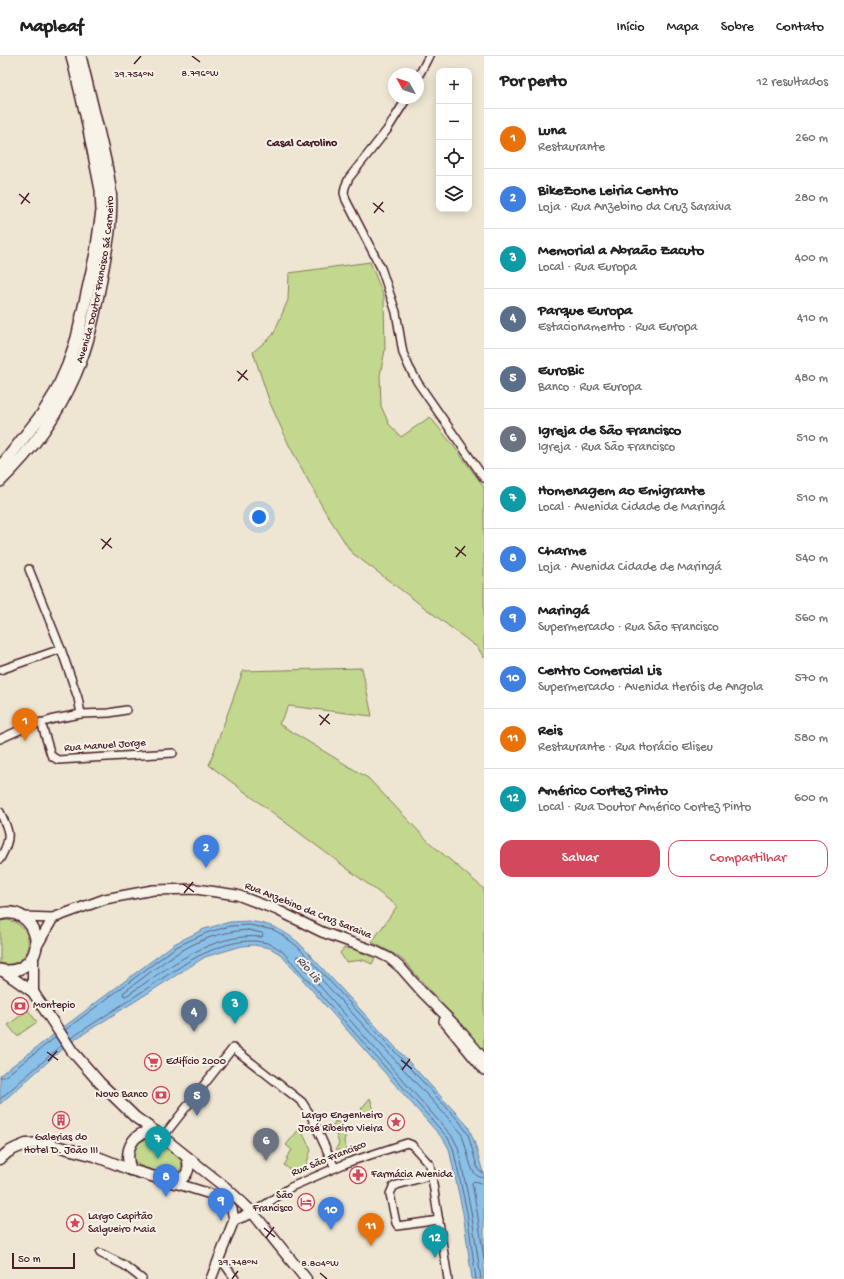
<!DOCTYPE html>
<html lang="pt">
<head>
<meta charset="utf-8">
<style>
	:root { --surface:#fff; --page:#f6f6f6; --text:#202124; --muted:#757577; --line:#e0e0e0; --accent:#d1495b }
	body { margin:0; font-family:"Gochi Hand",sans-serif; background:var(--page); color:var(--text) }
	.controls { position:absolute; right:12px; top:12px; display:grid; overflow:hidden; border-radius:8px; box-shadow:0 2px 10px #0003 }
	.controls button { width:36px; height:36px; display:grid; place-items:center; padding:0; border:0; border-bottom:1px solid var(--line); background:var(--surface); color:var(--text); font:20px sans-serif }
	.compass { position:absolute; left:388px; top:12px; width:36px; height:36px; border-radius:50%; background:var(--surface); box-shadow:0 2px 10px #0003; rotate:309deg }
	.scale { position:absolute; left:12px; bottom:10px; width:63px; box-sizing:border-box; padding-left:4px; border:2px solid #4a1f2b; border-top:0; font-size:11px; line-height:14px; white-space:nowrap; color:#4a1f2b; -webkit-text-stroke:3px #f7f3e8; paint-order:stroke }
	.you { position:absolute; left:259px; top:461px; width:14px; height:14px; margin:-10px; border:3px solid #fff; border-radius:50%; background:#1a73e8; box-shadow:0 0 0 6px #1a73e833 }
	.badge { display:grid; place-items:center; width:26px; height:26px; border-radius:50%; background:var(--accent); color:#fff; font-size:13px; font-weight:700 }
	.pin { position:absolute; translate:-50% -33px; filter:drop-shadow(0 1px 2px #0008) }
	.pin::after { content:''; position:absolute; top:21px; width:14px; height:12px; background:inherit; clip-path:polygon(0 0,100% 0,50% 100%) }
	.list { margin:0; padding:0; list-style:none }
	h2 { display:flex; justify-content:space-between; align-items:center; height:52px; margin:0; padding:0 16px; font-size:17px }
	h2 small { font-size:13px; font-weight:400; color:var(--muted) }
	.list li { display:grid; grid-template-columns:26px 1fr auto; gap:12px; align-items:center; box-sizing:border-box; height:60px; padding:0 16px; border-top:1px solid var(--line) }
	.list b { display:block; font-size:15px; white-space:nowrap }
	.list p { margin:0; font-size:13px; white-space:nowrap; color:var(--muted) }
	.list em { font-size:13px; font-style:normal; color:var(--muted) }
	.actions { display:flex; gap:8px; padding:12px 16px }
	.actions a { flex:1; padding:9px 0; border:1px solid var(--accent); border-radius:12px; text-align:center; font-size:14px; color:var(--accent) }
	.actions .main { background:var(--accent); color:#fff }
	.icon { flex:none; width:22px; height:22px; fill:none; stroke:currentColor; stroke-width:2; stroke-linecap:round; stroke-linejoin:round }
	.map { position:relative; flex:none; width:484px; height:1223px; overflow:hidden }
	header { display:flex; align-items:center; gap:24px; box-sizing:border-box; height:56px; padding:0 20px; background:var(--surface); border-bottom:1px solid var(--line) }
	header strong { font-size:19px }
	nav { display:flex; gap:22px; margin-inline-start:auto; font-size:14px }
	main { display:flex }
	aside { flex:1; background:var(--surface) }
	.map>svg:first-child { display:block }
</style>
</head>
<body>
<header>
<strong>Mapleaf</strong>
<nav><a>Início</a><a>Mapa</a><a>Sobre</a><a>Contato</a></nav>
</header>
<main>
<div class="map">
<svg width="484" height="1223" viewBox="0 0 484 1223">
	<rect width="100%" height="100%" fill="#eee6d3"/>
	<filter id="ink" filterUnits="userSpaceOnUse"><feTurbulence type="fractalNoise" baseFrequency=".025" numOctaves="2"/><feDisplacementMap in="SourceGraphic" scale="8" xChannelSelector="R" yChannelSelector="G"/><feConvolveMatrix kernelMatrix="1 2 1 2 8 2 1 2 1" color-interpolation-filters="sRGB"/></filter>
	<g filter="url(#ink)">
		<g fill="#c2d88e" stroke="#867c5c">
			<path d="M370,206L384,241L385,294L380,319L381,350L389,368L401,381L430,361L456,393L484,431V602L478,592L351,496L323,452L289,389L270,347L253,296L273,279L288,244L289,217Z"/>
			<path d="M362,612L372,660L289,650L279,668L368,722L429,786L484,833V996L404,905L396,899L372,886L397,850L209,709L243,615Z"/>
			<path d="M8,864C42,872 29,916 0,907V865Z"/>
			<path d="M344,892L353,893L375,902L372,908L363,904L346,906L340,897Z"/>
			<path d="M28,954L37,966L17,980L8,969Z"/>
			<path d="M370,1042L375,1057L368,1059L361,1053Z"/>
			<path d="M335,1065L338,1066L347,1074L344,1085L347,1095L344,1097L336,1093L339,1087L333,1070Z"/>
			<path d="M300,1072L311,1094L305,1112L296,1116L289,1113L284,1109L288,1103L286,1102L292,1094L286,1089Z"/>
			<path d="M146,1083C156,1083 163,1090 170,1095C173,1097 178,1100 180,1103C185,1109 179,1119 172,1119C164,1118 145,1112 139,1109C136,1107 134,1105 133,1101C131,1093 138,1085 146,1083Z"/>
		</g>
		<path fill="#89c0e7" stroke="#70809c" d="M249,865C272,869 281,872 299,887L468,1070L474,1085L484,1120V1223H472L463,1157L449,1093L444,1084L280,898L270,892L254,889L242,890L205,901L77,982L59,996L0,1048V1019L174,888L204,873L230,866Z"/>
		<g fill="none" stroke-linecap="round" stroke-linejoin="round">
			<g stroke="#635f76" stroke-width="1">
				<path d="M248,874L262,877L263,879L262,881C210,876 167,913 126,940L123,939L124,936C165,906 194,877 248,874Z"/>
				<path d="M65,974L176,891L206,877L230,870L249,869L274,874L281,878L297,890L459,1065L468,1078L478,1114L481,1116L484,1117"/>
				<path d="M71,982L186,907C206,895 238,881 262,886C270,887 276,891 282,895L448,1082L453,1092L467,1156L476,1223"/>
				<path d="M0,1021H4L56,981"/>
				<path d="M0,1043L61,990"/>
				<path d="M484,1128L474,1125L472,1127L477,1155L484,1203"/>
				<path d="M481,1223L471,1155L458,1091L452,1080L296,903L297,900H299L311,912L460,1075C466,1086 469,1111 475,1118C478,1121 480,1121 484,1122"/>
			</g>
			<g stroke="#4a1f2b" stroke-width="10">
				<g id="minor">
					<path d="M418,21L429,0"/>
					<path d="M407,42L387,74L349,122L345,131L344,137L346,144L381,212L396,256L403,297L409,311L418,327L484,422"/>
					<path d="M29,513L61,593L78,642L81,658"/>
					<path d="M0,614L61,593"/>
					<path d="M41,666L51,699L53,701L58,704L173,697"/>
					<path d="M0,683L24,672L54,663L81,658L109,657L126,654"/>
					<path d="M0,756C10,777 12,781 0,803"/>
					<path d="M162,1082L233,992L302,1046L311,1060L335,1112"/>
					<path d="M432,1119L397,1129L393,1131L390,1138L396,1167L398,1170L439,1164"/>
					<path d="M253,1157L291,1131L349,1106L407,1087L412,1089L430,1109L448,1223"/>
					<path d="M100,1197L124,1209L142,1223"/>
					<path d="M218,1206L225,1209L235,1223"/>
				</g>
			</g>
			<g stroke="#4a1f2b" stroke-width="12">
				<g id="tertiary">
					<path d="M23,861L53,862L105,843L153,834L196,833L237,839L277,854L322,876L375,895L389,902L401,912L423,937L458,972L484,1003"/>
					<path d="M37,890L53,862"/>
					<path d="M444,965L484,1014"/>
					<path d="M175,1127L220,1141L227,1146L232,1153L234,1164L211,1223"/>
					<path d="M234,1164L253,1157"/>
				</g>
			</g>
			<g stroke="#4a1f2b" stroke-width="13">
				<g id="secondary">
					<path d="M33,901V936"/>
					<path d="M3,915L33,936L72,995L100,1027L135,1061L156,1076L226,1132L253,1157L306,1223"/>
					<path d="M0,1103L8,1096L16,1092L26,1088L44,1087L95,1100L131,1114L175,1127C187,1121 191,1114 187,1101"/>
					<path d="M131,1114C123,1094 133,1074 156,1076"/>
				</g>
			</g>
			<g stroke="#4a1f2b" stroke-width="14">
				<g id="primary">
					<path d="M0,412L43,357L56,336L68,309L77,282L96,197L102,155L101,134L86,59L72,0"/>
					<path id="s1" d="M0,425C31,395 58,358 75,319C89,287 96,251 102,217C107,190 113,161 110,133C108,113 102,93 98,74C92,49 86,25 80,0"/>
					<path d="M0,858C31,849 50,892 24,910C17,915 8,916 0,914"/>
				</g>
			</g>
			<use href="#minor" stroke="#f7f3e8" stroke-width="7"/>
			<use href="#tertiary" stroke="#f7f3e8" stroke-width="9"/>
			<use href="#secondary" stroke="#f7f3e8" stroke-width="10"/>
			<use href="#primary" stroke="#f7f3e8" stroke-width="11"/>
		</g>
	</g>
	<path fill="none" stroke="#4a1f2b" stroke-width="1.5" d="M192,0L200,6M134,8L141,0M19,138L30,147M373,147L384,156M21,148L29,137M374,157L383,146M237,315L248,324M238,325L247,314M101,483L112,492M455,491L466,500M102,493L111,482M456,501L465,490M319,659L330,668M320,669L329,658M183,828L194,836M184,837L193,826M47,996L58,1004M401,1004L412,1013M48,1005L57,995M402,1014L410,1003M264,1172L275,1181M266,1182L274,1171M320,1217L327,1223M232,1223L238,1215"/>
	<defs>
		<g id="bank-ring" transform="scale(0.9)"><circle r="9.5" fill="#f7f3e8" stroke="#d1495b" stroke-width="1.5"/><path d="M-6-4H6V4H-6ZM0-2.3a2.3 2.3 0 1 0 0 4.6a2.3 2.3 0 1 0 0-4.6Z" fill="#d1495b"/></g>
		<g id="supermarket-ring" transform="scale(0.9)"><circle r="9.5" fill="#f7f3e8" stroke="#d1495b" stroke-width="1.5"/><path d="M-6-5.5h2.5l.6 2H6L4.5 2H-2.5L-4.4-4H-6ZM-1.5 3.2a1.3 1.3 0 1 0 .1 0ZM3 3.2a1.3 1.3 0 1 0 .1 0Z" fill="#d1495b"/></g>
		<g id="building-ring" transform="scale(0.9)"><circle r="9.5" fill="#f7f3e8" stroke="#d1495b" stroke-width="1.5"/><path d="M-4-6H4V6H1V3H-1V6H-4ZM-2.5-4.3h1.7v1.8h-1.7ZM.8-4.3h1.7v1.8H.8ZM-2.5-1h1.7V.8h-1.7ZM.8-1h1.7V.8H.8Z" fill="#d1495b"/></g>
		<g id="sight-ring" transform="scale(0.9)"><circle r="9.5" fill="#f7f3e8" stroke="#d1495b" stroke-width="1.5"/><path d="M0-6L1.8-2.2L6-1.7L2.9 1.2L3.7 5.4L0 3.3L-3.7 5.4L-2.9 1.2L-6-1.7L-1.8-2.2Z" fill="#d1495b"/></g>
		<g id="pharmacy-ring" transform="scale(0.9)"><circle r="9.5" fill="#f7f3e8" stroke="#d1495b" stroke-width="1.5"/><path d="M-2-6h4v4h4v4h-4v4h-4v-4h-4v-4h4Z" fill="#d1495b"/></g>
		<g id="hotel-ring" transform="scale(0.9)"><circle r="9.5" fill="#f7f3e8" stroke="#d1495b" stroke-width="1.5"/><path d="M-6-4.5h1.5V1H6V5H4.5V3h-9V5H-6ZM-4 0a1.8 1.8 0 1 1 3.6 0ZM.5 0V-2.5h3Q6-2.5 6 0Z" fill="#d1495b"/></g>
	</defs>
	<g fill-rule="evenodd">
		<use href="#bank-ring" x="20" y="950"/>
		<use href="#supermarket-ring" x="153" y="1006"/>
		<use href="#bank-ring" x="161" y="1039"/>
		<use href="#building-ring" x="61" y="1064"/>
		<use href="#sight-ring" x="396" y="1066"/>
		<use href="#pharmacy-ring" x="358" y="1119"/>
		<use href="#hotel-ring" x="306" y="1146"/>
		<use href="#sight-ring" x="75" y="1167"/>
	</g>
	<g text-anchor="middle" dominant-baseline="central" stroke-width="4" stroke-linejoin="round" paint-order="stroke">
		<g font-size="11" fill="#4a1f2b" stroke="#f7f3e8">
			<text stroke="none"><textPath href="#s1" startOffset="229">Avenida Doutor Francisco Sá Carneiro</textPath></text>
			<text transform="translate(105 690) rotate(-4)">Rua Manuel Jorge</text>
			<text transform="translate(308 855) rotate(22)">Rua Anzebino da Cruz Saraiva</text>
			<text transform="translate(329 1103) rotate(-22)">Rua São Francisco</text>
		</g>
		<g font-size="11" fill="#4a1f2b" stroke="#f7f3e8" text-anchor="start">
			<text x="33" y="950">Montepio</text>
			<text x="166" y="1006">Edifício 2000</text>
			<text x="148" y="1039" text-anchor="end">Novo Banco</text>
			<text x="383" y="1060" text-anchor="end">Largo Engenheiro<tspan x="383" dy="13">José Ribeiro Vieira</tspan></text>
			<text x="61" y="1082" text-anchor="middle">Galerias do<tspan x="61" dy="13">Hotel D. João III</tspan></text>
			<text x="371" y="1119">Farmácia Avenida</text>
			<text x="293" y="1140" text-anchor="end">São<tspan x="293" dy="13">Francisco</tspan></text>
			<text x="88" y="1161">Largo Capitão<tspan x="88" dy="13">Salgueiro Maia</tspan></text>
		</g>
		<g font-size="12" font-weight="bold" fill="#4a1f2b" stroke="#f7f3e8">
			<text x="302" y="88">Casal Carolino</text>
		</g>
		<g font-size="12" font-style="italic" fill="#5d4f63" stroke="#f7f3e8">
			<text transform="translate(308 914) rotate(48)">Rio Lis</text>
		</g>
	</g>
	<g font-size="10" text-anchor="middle" fill="#4a1f2b" stroke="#f7f3e8" stroke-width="4" stroke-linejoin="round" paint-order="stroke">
		<text x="200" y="20">8.796°W</text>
		<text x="134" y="21">39.754°N</text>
		<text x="238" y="1209">39.748°N</text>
		<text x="320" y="1210">8.804°W</text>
	</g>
</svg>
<div class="controls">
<button>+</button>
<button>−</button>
<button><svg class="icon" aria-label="locate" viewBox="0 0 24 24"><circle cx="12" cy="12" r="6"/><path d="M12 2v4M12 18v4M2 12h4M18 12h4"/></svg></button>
<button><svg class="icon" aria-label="layers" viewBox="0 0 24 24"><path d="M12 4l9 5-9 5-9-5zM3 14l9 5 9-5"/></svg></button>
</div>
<svg class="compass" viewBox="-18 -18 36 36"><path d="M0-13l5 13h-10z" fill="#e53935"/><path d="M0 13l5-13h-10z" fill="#757577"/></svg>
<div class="scale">50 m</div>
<div class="you"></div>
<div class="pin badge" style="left:25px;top:685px;background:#e8710a">1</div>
<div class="pin badge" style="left:206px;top:812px;background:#3f7fe0">2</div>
<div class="pin badge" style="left:235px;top:968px;background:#0f9aa8">3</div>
<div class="pin badge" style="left:194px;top:976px;background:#5c6f8a">4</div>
<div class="pin badge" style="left:197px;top:1060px;background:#5c6f8a">5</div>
<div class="pin badge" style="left:266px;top:1105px;background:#6b7280">6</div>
<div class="pin badge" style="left:158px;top:1103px;background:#0f9aa8">7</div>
<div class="pin badge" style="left:166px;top:1141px;background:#3f7fe0">8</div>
<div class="pin badge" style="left:221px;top:1165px;background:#3f7fe0">9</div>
<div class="pin badge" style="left:331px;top:1174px;background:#3f7fe0">10</div>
<div class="pin badge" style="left:371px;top:1190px;background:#e8710a">11</div>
<div class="pin badge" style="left:435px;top:1202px;background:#0f9aa8">12</div>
</div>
<aside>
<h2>Por perto<small>12 resultados</small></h2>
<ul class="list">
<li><span class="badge" style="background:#e8710a">1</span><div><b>Luna</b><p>Restaurante</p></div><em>260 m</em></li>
<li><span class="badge" style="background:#3f7fe0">2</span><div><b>BikeZone Leiria Centro</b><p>Loja · Rua Anzebino da Cruz Saraiva</p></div><em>280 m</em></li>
<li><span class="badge" style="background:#0f9aa8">3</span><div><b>Memorial a Abraão Zacuto</b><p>Local · Rua Europa</p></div><em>400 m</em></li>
<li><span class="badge" style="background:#5c6f8a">4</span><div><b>Parque Europa</b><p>Estacionamento · Rua Europa</p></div><em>410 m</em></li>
<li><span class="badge" style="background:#5c6f8a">5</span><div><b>EuroBic</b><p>Banco · Rua Europa</p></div><em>480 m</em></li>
<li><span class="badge" style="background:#6b7280">6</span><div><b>Igreja de São Francisco</b><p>Igreja · Rua São Francisco</p></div><em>510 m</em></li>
<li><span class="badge" style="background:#0f9aa8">7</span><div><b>Homenagem ao Emigrante</b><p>Local · Avenida Cidade de Maringá</p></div><em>510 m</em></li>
<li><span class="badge" style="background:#3f7fe0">8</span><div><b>Charme</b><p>Loja · Avenida Cidade de Maringá</p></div><em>540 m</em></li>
<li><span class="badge" style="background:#3f7fe0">9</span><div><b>Maringá</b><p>Supermercado · Rua São Francisco</p></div><em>560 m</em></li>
<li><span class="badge" style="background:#3f7fe0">10</span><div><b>Centro Comercial Lis</b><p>Supermercado · Avenida Heróis de Angola</p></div><em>570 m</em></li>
<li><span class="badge" style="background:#e8710a">11</span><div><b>Reis</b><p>Restaurante · Rua Horácio Eliseu</p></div><em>580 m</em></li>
<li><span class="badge" style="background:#0f9aa8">12</span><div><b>Américo Cortez Pinto</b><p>Local · Rua Doutor Américo Cortez Pinto</p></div><em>600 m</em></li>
</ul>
<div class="actions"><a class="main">Salvar</a><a>Compartilhar</a></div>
</aside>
</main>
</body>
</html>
